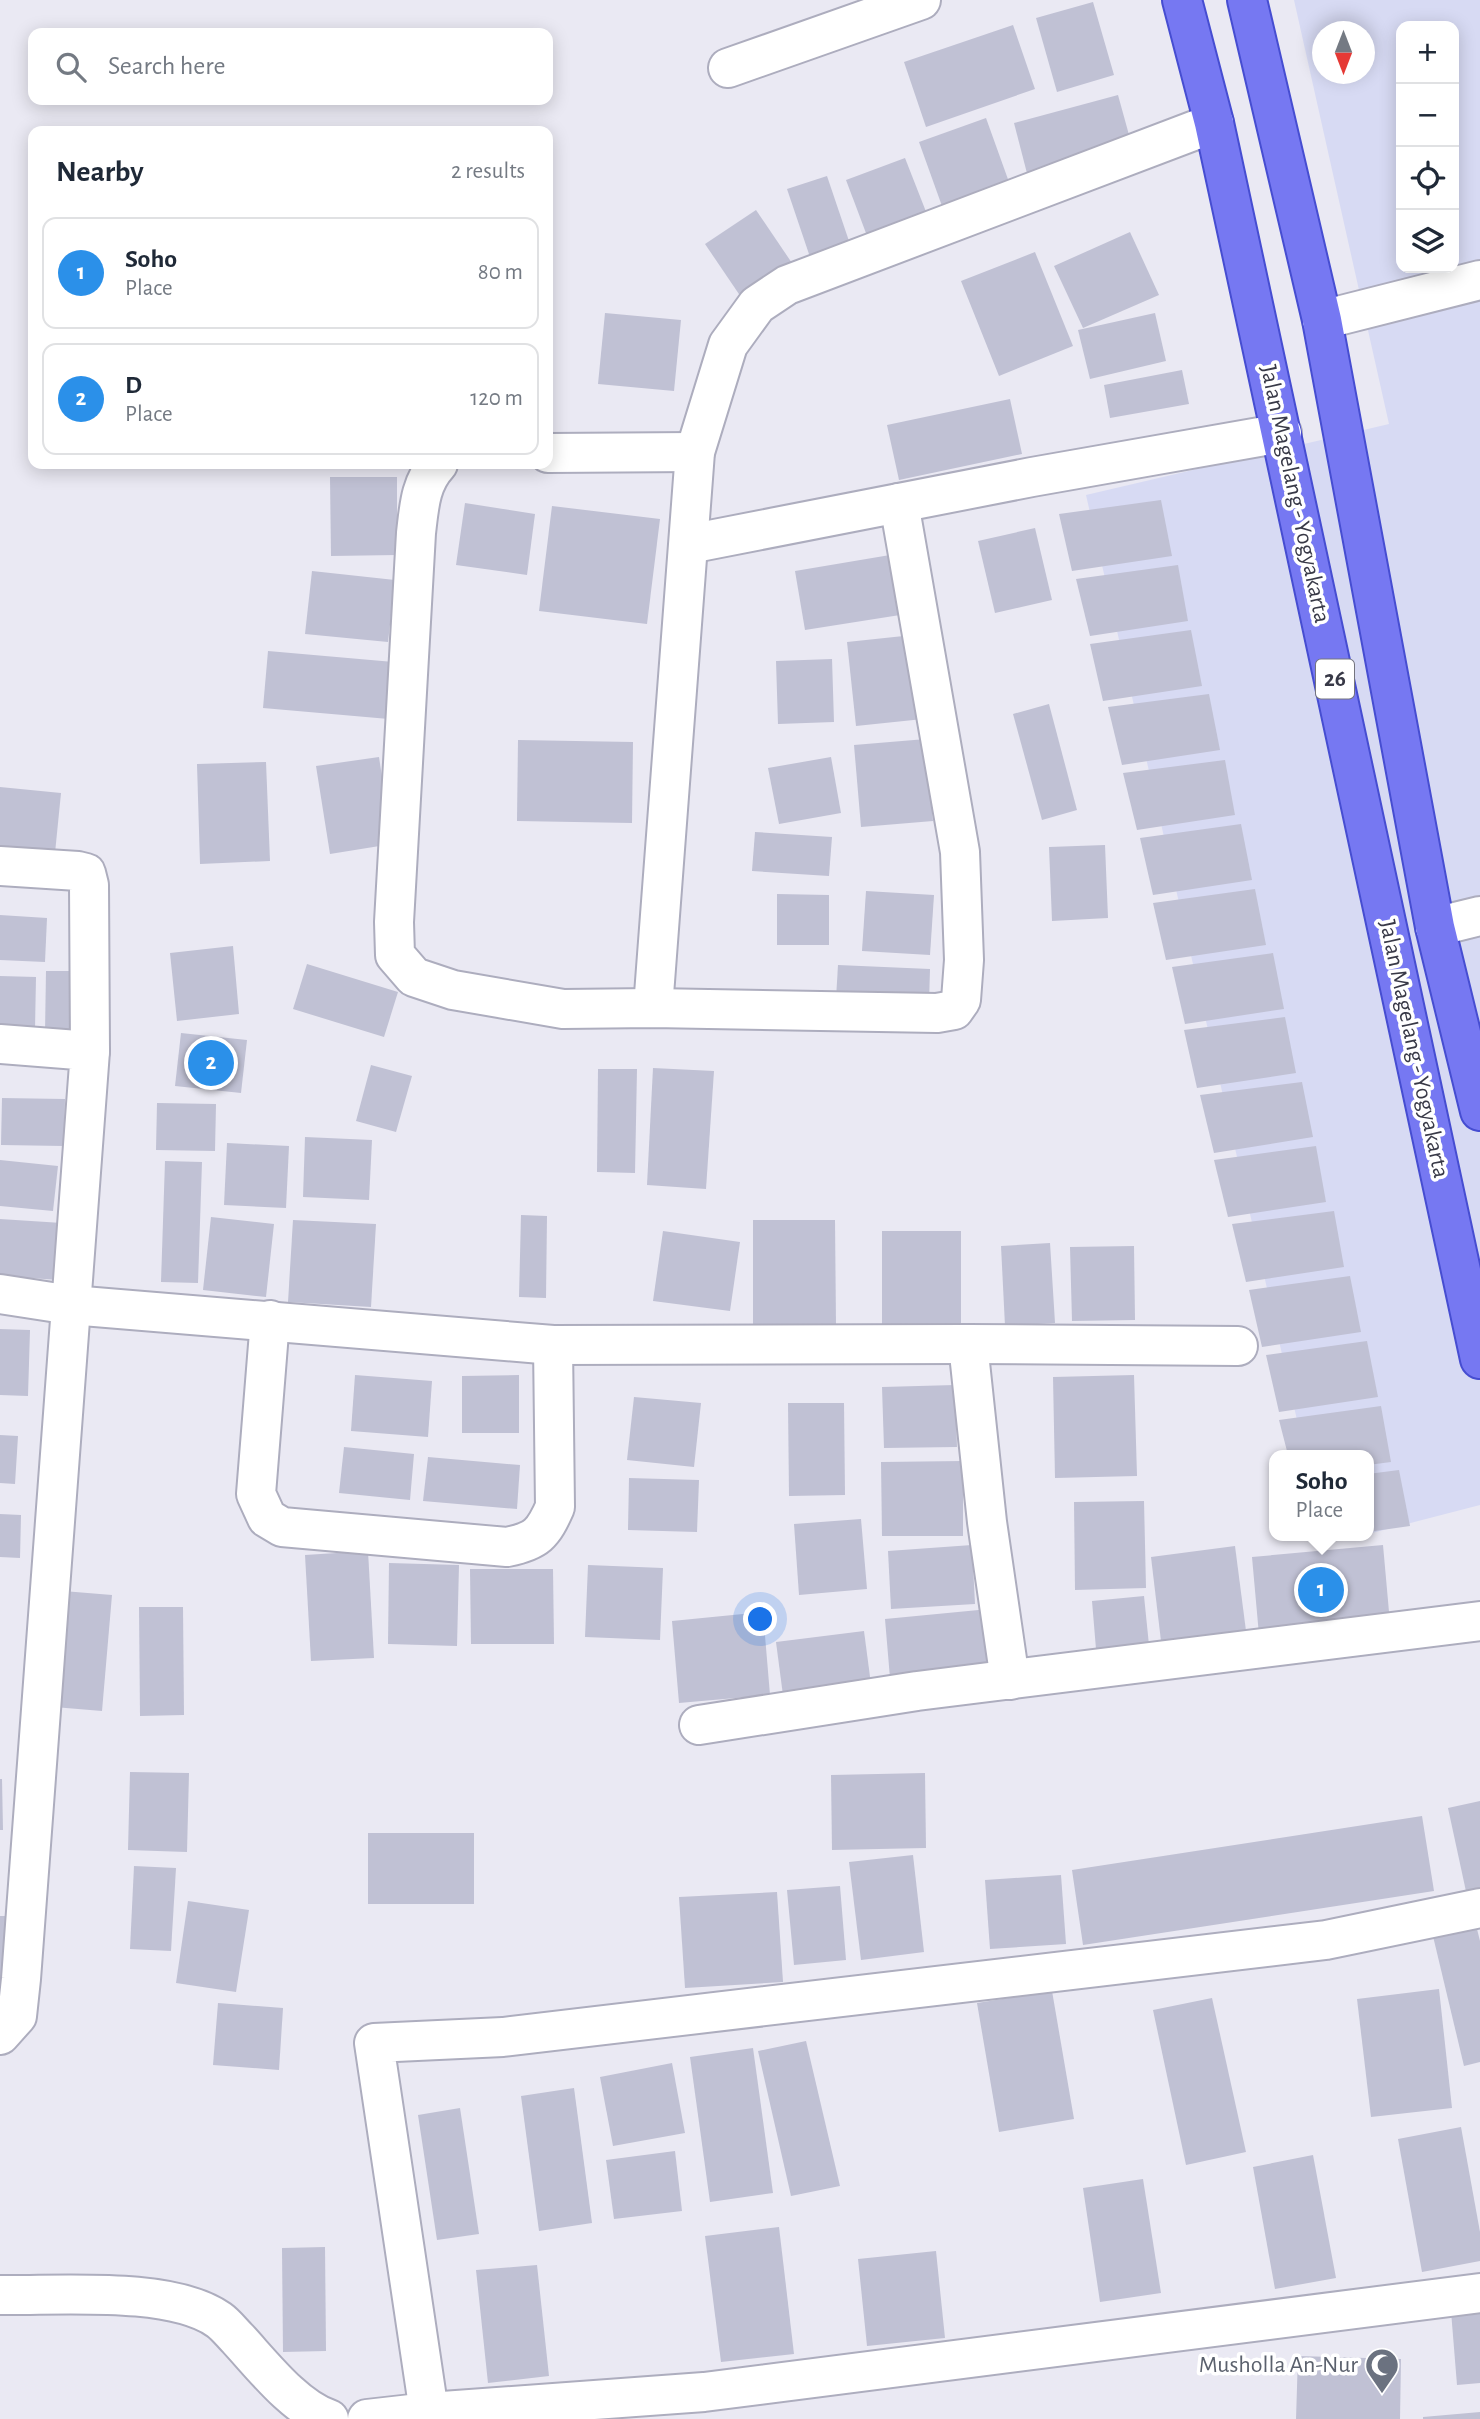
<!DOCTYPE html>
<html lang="en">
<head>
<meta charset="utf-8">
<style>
	:root { --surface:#fff; --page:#f2f2f3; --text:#1f2937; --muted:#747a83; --line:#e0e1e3; --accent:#2b90e9 }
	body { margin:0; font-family:"Alegreya Sans",sans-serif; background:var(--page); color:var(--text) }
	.controls { position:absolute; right:21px; top:21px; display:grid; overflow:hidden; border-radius:14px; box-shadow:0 4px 18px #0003 }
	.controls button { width:63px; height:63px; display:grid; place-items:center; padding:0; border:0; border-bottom:2px solid var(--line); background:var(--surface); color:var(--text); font:35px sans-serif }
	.compass { position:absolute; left:1312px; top:21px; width:63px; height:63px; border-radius:50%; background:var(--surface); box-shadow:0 4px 18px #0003; rotate:180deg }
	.you { position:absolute; left:761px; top:1620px; width:24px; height:24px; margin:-18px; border:5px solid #fff; border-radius:50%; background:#1a73e8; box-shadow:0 0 0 10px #1a73e833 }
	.badge { display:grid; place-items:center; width:46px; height:46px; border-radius:50%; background:var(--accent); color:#fff; font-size:23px; font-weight:700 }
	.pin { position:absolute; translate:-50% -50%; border:4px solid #fff; box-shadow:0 2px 7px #0006 }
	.popup { position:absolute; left:1269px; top:1450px; width:105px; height:91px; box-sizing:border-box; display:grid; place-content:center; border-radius:14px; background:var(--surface); filter:drop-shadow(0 2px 5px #0005); font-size:23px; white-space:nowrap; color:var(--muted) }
	.popup b { font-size:26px; color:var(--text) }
	.popup::after { content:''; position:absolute; left:50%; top:100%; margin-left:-14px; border:14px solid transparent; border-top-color:var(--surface) }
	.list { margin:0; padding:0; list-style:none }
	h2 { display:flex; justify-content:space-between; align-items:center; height:91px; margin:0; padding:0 28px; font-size:30px }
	h2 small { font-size:23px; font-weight:400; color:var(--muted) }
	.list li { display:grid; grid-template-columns:46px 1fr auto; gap:21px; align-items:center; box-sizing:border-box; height:112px; margin:0 14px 14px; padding:0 14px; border:2px solid var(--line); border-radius:14px }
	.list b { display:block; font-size:26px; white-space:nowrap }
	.list p { margin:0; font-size:23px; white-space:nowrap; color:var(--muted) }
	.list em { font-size:23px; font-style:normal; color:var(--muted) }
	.icon { flex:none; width:38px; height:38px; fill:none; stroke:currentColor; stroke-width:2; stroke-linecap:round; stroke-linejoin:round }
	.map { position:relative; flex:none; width:1480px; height:2419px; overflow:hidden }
	.search { position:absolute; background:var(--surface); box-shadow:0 4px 18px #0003; left:28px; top:28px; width:525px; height:77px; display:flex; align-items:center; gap:18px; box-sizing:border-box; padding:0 24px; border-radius:14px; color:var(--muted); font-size:26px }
	.panel { position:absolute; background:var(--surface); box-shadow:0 4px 18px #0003; left:28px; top:126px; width:525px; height:343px; border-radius:14px }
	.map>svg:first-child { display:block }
</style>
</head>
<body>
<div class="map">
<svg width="1480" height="2419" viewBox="0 0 1480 2419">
	<rect width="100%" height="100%" fill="#eae9f3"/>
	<path fill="#d7daf3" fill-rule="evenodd" d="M1294,0H1480V1505L1368,1534V1455H1305L1086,495L1389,424ZM1401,26H1454V268H1401ZM1322,32H1364V74H1322Z"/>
	<g fill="#c0c1d4">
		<path d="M1093,2L1114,75L1057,92L1036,18Z"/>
		<path d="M1013,25L1035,89L926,127L904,62Z"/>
		<path d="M1118,95L1134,153L1029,181L1014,123Z"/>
		<path d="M986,118L1014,196L947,220L919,142Z"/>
		<path d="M905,158L932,227L872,249L846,180Z"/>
		<path d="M827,176L851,247L811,260L787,189Z"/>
		<path d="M756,210L794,266L743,300L705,244Z"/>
		<path d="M1130,232L1159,295L1083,328L1054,266Z"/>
		<path d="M1035,252L1073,346L999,376L961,281Z"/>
		<path d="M605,313L681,320L674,391L598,384Z"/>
		<path d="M1155,313L1166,361L1090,379L1078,330Z"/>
		<path d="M1182,370L1189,404L1110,418L1104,385Z"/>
		<path d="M1010,399L1022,454L899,480L887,425Z"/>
		<path d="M330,477H397V555L331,556Z"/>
		<path d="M1161,500L1172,556L1072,571L1059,514Z"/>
		<path d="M465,503L535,514L527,575L456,565Z"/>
		<path d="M552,506L660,519L647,624L539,611Z"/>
		<path d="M1035,528L1052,600L995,613L978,541Z"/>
		<path d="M890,555L900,615L805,630L795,571Z"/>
		<path d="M1178,565L1188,621L1090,636L1076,579Z"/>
		<path d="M312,571L395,580L388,642L305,634Z"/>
		<path d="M1191,630L1202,686L1103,701L1090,644Z"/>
		<path d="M913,635L923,719L856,726L847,642Z"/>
		<path d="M268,651L405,663L400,720L263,708Z"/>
		<path d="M832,659L834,722L778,724L776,661Z"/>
		<path d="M1209,694L1220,750L1122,765L1108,707Z"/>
		<path d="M1049,704L1077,810L1042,820L1013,714Z"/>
		<path d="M926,739L933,821L861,827L854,745Z"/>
		<path d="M518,740L633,742L632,823L517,821Z"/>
		<path d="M379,757L392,844L330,854L316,766Z"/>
		<path d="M831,757L841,813L779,824L768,768Z"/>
		<path d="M1225,760L1235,815L1137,830L1123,773Z"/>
		<path d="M266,762L270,861L200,864L197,764Z"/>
		<path d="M0,787L61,793L55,853L0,847Z"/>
		<path d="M1241,824L1252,880L1153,895L1140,838Z"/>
		<path d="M755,832L832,837L829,876L752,871Z"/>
		<path d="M1105,845L1108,918L1052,921L1049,847Z"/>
		<path d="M1255,889L1266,945L1166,960L1153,903Z"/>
		<path d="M866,891L934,895L930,955L862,951Z"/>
		<path d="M777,894L829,895V945H777Z"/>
		<path d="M0,915L47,918L45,962L0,960Z"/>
		<path d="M233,946L239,1014L177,1021L170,953Z"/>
		<path d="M1273,953L1284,1009L1185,1024L1172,967Z"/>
		<path d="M307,964L398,992L384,1037L293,1009Z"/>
		<path d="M838,965L930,969L929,1003L836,999Z"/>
		<path d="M46,971H83L80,1033H45Z"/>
		<path d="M0,976L36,977L35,1029L0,1028Z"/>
		<path d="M1285,1017L1296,1073L1197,1088L1184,1030Z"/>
		<path d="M181,1033L247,1040L241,1093L175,1086Z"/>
		<path d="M371,1065L412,1076L396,1132L356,1121Z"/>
		<path d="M653,1068L714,1071L706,1189L647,1185Z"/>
		<path d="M598,1069H637L635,1173L597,1172Z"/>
		<path d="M1302,1082L1313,1137L1214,1153L1200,1095Z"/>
		<path d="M2,1098L65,1099L64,1146L1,1145Z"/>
		<path d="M157,1103L216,1104L215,1151L156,1150Z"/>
		<path d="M305,1137L372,1140L369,1200L303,1197Z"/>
		<path d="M227,1143L289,1146L286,1208L224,1205Z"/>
		<path d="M1316,1146L1326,1202L1228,1217L1214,1160Z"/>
		<path d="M0,1160L58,1166L53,1211L0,1206Z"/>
		<path d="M165,1161L202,1162L198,1283L161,1282Z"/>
		<path d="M1334,1211L1344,1267L1246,1282L1232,1224Z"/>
		<path d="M521,1215L547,1216L546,1298L519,1297Z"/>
		<path d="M211,1217L274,1224L266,1297L203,1290Z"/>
		<path d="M0,1219L62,1223L59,1280L0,1276Z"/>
		<path d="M293,1220L376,1224L371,1307L288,1302Z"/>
		<path d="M753,1220H835L836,1326L753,1327Z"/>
		<path d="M663,1231L740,1242L730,1311L653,1301Z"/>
		<rect x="882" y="1231" width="79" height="95"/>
		<path d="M1050,1243L1055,1323L1005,1326L1001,1246Z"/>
		<path d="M1134,1246L1135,1320L1072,1321L1070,1247Z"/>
		<path d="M1350,1276L1361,1332L1262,1347L1249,1290Z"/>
		<path d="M0,1329L30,1330L28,1396L0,1395Z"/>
		<path d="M1367,1341L1378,1397L1279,1412L1266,1355Z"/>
		<path d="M355,1375L432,1381L428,1437L351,1431Z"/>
		<path d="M519,1375V1433H462V1376Z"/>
		<path d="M1134,1375L1137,1476L1055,1478L1053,1377Z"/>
		<path d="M955,1385L957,1447L884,1448L882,1387Z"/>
		<path d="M634,1397L701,1403L694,1467L627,1460Z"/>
		<path d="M788,1403H844L845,1495L789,1496Z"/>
		<path d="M1381,1406L1391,1462L1368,1465V1455H1288L1279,1420Z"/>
		<path d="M0,1435L18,1436L15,1484L0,1483Z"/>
		<path d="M344,1447L414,1454L410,1500L339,1493Z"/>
		<path d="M428,1457L520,1465L517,1509L423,1501Z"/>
		<path d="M963,1461V1536H882L881,1462Z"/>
		<path d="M1399,1470L1410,1526L1368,1532V1474Z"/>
		<path d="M629,1478L699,1480L697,1532L628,1530Z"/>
		<path d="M1144,1501L1146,1588L1075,1590L1074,1502Z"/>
		<path d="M0,1514L21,1515L20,1558L0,1557Z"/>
		<path d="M861,1519L867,1589L799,1595L794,1524Z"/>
		<path d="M1310,1536H1335V1537L1311,1541Z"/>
		<path d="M972,1545L975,1604L891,1609L888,1551Z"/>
		<path d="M1383,1545L1390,1623L1259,1635L1252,1557Z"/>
		<path d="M1235,1546L1246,1631L1161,1641L1151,1557Z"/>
		<path d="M368,1551L374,1658L311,1661L305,1555Z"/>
		<path d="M389,1563L459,1565L457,1646L388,1644Z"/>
		<path d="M588,1565L663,1568L660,1640L585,1637Z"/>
		<path d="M470,1569H553L554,1644H471Z"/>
		<path d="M51,1590L112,1595L102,1711L42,1706Z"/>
		<path d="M1144,1596L1150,1655L1097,1661L1092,1601Z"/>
		<path d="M139,1607H183L184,1715L140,1716Z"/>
		<path d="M989,1609L994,1669L890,1678L885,1619Z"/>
		<path d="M763,1612L770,1695L679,1703L672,1621Z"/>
		<path d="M864,1631L872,1692L784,1703L776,1642Z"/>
		<path d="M130,1772L189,1773L187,1852L128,1850Z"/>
		<path d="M925,1773L926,1848L832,1850L831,1775Z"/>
		<path d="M0,1779H2L3,1830H0Z"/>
		<path d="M1480,1801V1893L1467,1896L1448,1808Z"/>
		<path d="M1422,1816L1434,1891L1083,1945L1072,1870Z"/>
		<rect x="368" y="1833" width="106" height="71"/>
		<path d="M913,1855L924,1952L861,1960L849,1862Z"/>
		<path d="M134,1866L176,1868L171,1951L130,1949Z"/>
		<path d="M1061,1875L1066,1944L990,1949L985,1880Z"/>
		<path d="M840,1886L846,1960L794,1965L787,1890Z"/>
		<path d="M777,1892L783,1982L685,1988L679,1897Z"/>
		<path d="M188,1901L249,1910L236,1992L176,1983Z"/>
		<path d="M0,1916H5L4,1980H0Z"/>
		<path d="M1475,1921L1480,1941V2062L1464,2066L1432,1932Z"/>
		<path d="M1439,1989L1452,2108L1371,2117L1357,1999Z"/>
		<path d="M1052,1991L1074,2119L999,2132L977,2003Z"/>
		<path d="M1212,1998L1246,2152L1186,2165L1153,2010Z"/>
		<path d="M218,2003L283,2008L279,2070L213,2065Z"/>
		<path d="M806,2041L840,2186L791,2196L758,2051Z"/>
		<path d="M753,2048L773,2193L710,2202L690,2057Z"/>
		<path d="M672,2063L685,2133L613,2146L600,2077Z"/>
		<path d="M574,2088L592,2223L539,2231L521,2096Z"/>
		<path d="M460,2108L479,2234L437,2240L418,2115Z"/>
		<path d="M1461,2127L1480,2232V2261L1422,2272L1398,2139Z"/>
		<path d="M675,2151L682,2211L614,2219L606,2160Z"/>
		<path d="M1313,2155L1336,2278L1275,2289L1253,2167Z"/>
		<path d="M1143,2179L1161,2293L1100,2302L1083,2188Z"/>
		<path d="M779,2227L794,2354L721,2362L705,2236Z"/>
		<path d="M325,2247L326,2351L283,2352L282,2248Z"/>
		<path d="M936,2251L945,2338L867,2346L858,2259Z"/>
		<path d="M537,2265L549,2376L488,2383L476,2270Z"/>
		<path d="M1480,2309V2383L1457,2385L1451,2311Z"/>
		<path d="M1298,2356L1401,2359L1400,2419H1296Z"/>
		<path d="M1480,2412V2419H1423V2417Z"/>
	</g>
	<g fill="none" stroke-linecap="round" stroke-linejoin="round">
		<g stroke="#adadbe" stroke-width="42">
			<g id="street">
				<path d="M728,68L921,0"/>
				<path d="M1322,320L1480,280"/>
				<path d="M548,453L695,452"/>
				<path d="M438,464C420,483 419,508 416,533L394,922L395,955L414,977L453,990L563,1009L653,1008L937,1013L954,1010L961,1000L964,960L960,852L899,503"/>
				<path d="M689,544L1032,477L1282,433"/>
				<path d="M0,866L78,871L86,873L89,885L90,1051"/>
				<path d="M1435,927L1480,916"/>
				<path d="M653,1008L695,452L728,345L757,305L787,285L1214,123"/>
				<path d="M0,1044L90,1051L21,1979L17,2016L0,2035"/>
				<path d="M0,1294L71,1305L553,1345L968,1344L1238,1346"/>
				<path d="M270,1320L256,1494L267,1518L282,1527L507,1547C537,1541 543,1534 555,1507L553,1345"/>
				<path d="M968,1344L987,1522L1010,1680"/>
				<path d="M699,1725L917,1691L1480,1621"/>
				<path d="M0,2295C59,2296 171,2286 219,2320C226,2325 232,2333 238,2339C262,2365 295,2408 329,2419"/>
				<path d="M429,2412L704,2392L1480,2293"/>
				<path d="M367,2419L429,2412L374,2043L503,2037L1326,1940L1480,1908"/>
			</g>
		</g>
		<g stroke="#464dd1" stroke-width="42">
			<g id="highway">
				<path d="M1182,0L1214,123L1480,1359"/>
				<path d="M1247,0L1322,320L1435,927L1480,1111"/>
			</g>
		</g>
		<use href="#street" stroke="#fff" stroke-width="38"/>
		<use href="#highway" stroke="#7678f2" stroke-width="38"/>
	</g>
	<defs>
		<g id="mosque-pin" transform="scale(1.75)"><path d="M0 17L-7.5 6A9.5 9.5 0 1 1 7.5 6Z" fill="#6b7280" stroke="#fff"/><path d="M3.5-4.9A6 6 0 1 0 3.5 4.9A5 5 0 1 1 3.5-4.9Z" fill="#fff"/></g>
	</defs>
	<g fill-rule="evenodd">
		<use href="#mosque-pin" x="1382" y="2365"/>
	</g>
	<g text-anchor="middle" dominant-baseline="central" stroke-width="7" stroke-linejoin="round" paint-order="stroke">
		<rect fill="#fff" stroke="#74747e" stroke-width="2" x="1316" y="659.5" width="38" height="39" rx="5"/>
		<g font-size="23" font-weight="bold" fill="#383947">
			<text x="1335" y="679">26</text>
		</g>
		<g font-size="24" fill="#383947" stroke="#fff">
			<text transform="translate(1295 494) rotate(78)">Jalan Magelang - Yogyakarta</text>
			<text transform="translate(1414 1049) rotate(78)">Jalan Magelang - Yogyakarta</text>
		</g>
		<g font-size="24" fill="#5b616d" stroke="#fff" text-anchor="end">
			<text x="1358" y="2365">Musholla An-Nur</text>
		</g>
	</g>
</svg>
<div class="controls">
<button>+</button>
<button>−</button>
<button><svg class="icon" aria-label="locate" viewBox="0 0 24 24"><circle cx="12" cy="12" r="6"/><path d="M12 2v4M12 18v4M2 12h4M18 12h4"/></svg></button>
<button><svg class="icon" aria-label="layers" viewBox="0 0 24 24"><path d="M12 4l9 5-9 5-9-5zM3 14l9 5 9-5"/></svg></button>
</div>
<svg class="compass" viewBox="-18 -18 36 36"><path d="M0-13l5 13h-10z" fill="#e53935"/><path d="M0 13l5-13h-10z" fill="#747a83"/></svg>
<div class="you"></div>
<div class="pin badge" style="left:1321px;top:1590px">1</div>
<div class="popup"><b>Soho</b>Place</div>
<div class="pin badge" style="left:211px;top:1063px">2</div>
<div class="search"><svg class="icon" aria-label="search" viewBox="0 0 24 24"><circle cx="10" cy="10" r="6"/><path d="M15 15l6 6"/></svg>Search here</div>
<section class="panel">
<h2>Nearby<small>2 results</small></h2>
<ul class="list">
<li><span class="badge">1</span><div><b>Soho</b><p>Place</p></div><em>80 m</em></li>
<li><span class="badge">2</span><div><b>D</b><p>Place</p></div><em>120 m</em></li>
</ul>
</section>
</div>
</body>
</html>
